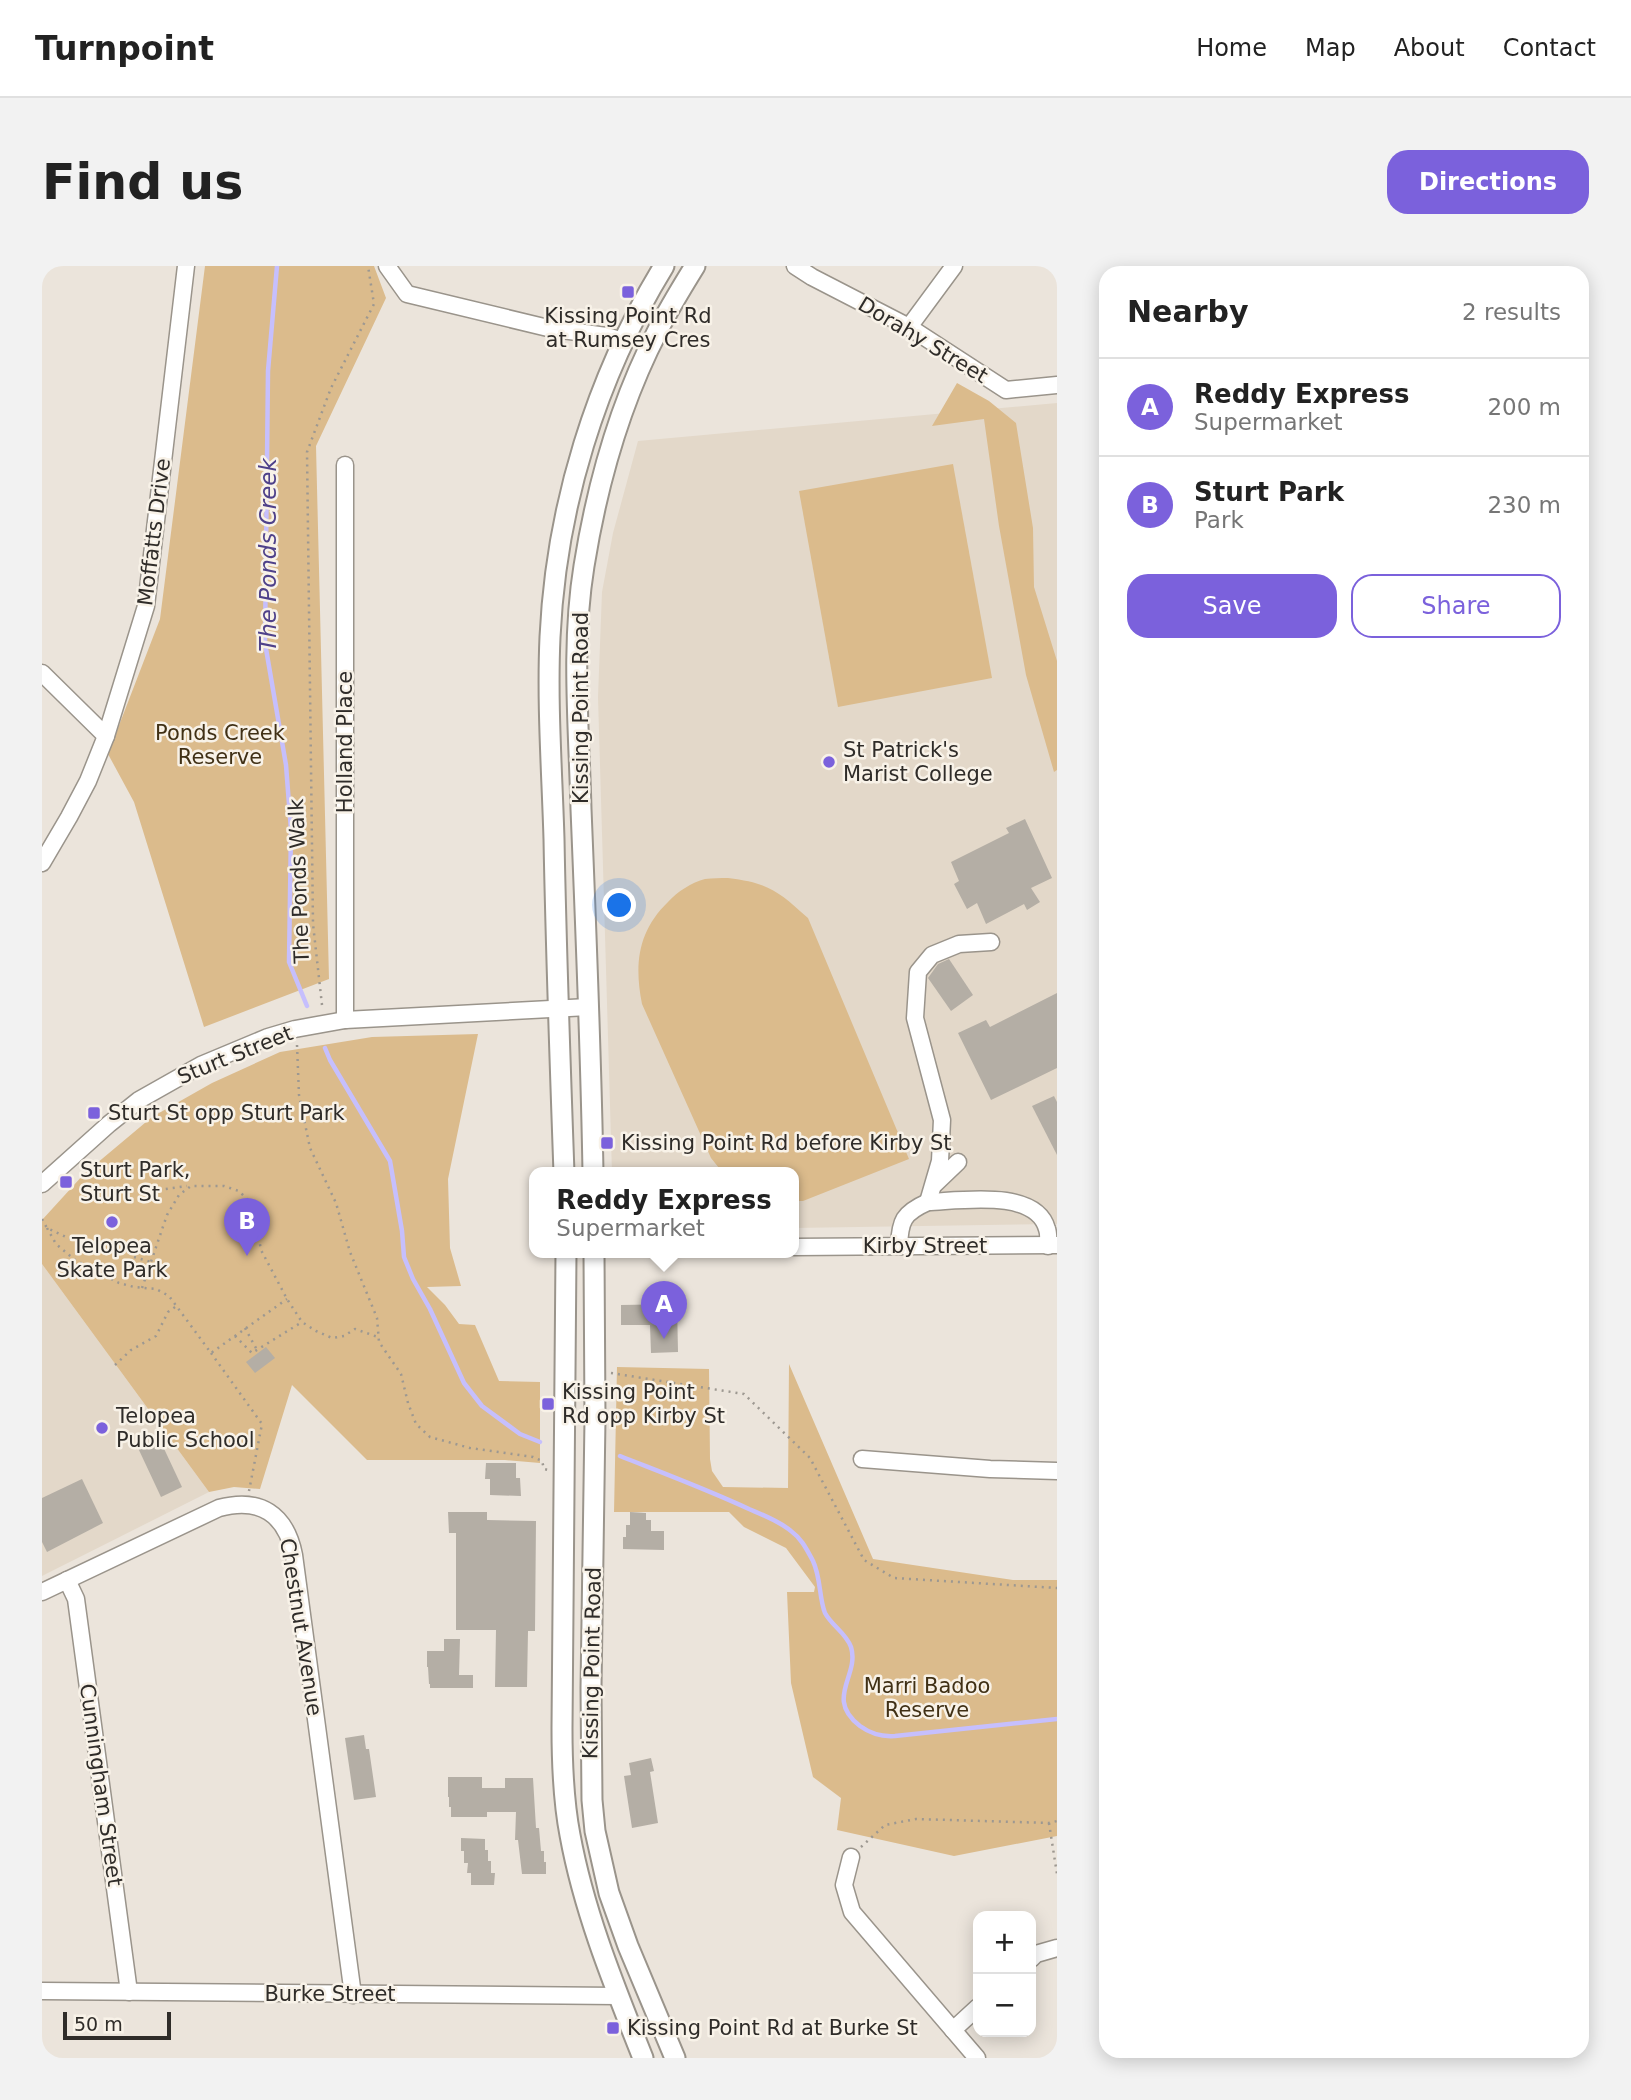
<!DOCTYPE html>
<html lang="en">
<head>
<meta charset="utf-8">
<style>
	:root { --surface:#fff; --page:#f2f2f2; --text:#222; --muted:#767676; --line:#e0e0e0; --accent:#7b61dc }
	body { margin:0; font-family:"DejaVu Sans",sans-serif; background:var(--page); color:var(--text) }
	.controls { position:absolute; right:21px; bottom:21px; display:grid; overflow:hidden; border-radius:14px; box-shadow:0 4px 18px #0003 }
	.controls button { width:63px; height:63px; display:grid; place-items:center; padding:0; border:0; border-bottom:2px solid var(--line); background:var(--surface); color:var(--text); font:35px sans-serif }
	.scale { position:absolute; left:21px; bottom:18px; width:108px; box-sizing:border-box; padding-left:7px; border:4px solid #2f2c29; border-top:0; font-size:19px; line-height:24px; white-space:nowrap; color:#2f2c29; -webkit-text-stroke:5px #f8f2e8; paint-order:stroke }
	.you { position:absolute; left:578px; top:640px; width:24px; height:24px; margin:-18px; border:5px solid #fff; border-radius:50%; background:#1a73e8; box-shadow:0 0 0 10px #1a73e833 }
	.badge { display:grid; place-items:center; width:46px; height:46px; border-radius:50%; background:var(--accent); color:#fff; font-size:23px; font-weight:700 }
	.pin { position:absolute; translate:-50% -58px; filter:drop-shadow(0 2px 4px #0008) }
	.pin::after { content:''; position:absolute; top:37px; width:24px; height:21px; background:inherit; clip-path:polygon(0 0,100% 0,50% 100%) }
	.popup { position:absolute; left:487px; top:901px; width:270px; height:91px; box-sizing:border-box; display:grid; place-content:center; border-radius:14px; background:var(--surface); filter:drop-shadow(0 2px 5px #0005); font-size:23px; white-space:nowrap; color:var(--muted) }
	.popup b { font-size:26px; color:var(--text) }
	.popup::after { content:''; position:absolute; left:50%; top:100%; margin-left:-14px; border:14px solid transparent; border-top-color:var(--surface) }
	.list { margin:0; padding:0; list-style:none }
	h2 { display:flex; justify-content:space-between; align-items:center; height:91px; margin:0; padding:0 28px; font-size:30px }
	h2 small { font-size:23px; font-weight:400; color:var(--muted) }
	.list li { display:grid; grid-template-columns:46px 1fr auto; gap:21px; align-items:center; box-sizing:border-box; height:98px; padding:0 28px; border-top:2px solid var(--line) }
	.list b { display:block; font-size:26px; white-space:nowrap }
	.list p { margin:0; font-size:23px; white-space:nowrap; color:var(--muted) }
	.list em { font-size:23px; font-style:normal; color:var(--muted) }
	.actions { display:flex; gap:14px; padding:21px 28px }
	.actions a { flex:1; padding:16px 0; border:2px solid var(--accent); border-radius:21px; text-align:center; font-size:24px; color:var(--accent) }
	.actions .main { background:var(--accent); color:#fff }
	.map { position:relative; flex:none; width:1015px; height:1792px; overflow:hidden; border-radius:21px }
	header { display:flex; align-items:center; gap:42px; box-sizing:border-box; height:98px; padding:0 35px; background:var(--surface); border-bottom:2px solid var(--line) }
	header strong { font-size:33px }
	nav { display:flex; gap:38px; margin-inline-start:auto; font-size:24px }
	.intro { display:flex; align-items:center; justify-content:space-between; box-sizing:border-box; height:168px; padding:0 42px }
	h1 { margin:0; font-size:49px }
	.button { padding:18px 32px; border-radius:21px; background:var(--accent); color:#fff; font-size:24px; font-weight:700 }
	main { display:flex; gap:42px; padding:0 42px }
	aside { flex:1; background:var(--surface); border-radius:21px; box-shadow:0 4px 18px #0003 }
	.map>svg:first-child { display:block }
</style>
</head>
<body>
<header>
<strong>Turnpoint</strong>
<nav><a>Home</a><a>Map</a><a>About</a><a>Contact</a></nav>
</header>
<div class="intro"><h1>Find us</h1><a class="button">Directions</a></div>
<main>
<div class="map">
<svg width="1015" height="1792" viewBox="0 0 1015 1792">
	<rect width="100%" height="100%" fill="#ebe4db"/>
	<g fill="#e3d8c9">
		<path d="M1015,137V958L752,962V907H570L556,431L560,326L571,267L596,175Z"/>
		<path d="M0,998L167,1226L0,1310Z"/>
	</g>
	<g fill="#dbbb8c">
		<path d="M163,0H332L344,32L274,180L287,713L162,761L92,536L66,488L118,353Z"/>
		<path d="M915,117L947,135L974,157L991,262L992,321L1015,395V504L1012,506L984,409L957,260L942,153L890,160Z"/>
		<path d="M911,198L950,412L796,441L757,225Z"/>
		<path d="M686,612C727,617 736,625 766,652L867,893L761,935H752V907H681L669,892L600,738C592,698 596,665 626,636C635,626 650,616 663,613C671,612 678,612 686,612Z"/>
		<path d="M436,768L406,913L408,982L419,1020L385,1021L403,1039L417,1058L433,1059L457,1115L498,1116V1197L463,1194H325L250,1119L218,1223L192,1221L167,1226L0,998V954L42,908L110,851L170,817L238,786L330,771Z"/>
		<path d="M747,1098L831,1293L971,1314H1015V1570L912,1590L795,1564L799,1532L771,1511L749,1417L745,1326H772L773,1321L744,1282L702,1261L687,1246H572L575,1101L667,1103L668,1193L670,1205L681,1221L746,1222Z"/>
	</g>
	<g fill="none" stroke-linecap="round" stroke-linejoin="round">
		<g stroke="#c6bffd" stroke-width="4.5">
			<path d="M235,0L226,105L223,377L244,499L249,564L247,696L265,740"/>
			<path d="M283,782L288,794L348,895L360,965L362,991L371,1013L388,1043L422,1117L440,1140L478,1168L498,1176"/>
			<path d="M578,1190C621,1207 664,1223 707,1243C721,1249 737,1255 749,1265C760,1273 765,1284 771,1295C779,1312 777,1332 783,1347C790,1360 804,1367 809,1381C818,1410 782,1432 818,1460C829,1468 839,1471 853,1470L1015,1453"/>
		</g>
	</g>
	<g fill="#b4aea5">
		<path d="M983,553L1010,612L989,622L998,636L985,644L982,638L944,658L935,637L925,643L912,618L917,615L909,596L967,567L964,562Z"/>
		<path d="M907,693L931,729L909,745L886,712L896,698Z"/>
		<path d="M1015,727V802L949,834L916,767L944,754L948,761Z"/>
		<path d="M1012,830L1015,836V889L990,840Z"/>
		<path d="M635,1038L636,1086L609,1087L608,1059H579V1039Z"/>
		<path d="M224,1081L233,1092L213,1107L204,1096Z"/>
		<path d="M117,1172L140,1221L119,1231L96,1182Z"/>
		<path d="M444,1197H474V1212H478L479,1230L448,1229V1213H443Z"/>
		<path d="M40,1213L61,1257L5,1286L0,1276V1232Z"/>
		<path d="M406,1246H445V1254L494,1255L493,1365H486L485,1421H453L454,1364H414V1267H407Z"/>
		<path d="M588,1246L604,1247V1254H609V1265H622V1284L581,1283V1271H584V1259H588Z"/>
		<path d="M402,1373H418L417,1409H431V1422H388V1418H387L386,1401H385V1385H402Z"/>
		<path d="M322,1469L324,1483H327L334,1531L312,1534L303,1472Z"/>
		<path d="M609,1492L612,1505L608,1506L616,1557L590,1562L582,1510L589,1509L587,1497Z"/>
		<path d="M406,1511H440V1522H463V1512H491L494,1562H497L499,1585H502V1596H504V1608H480L476,1574H473L474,1546H445V1551H409V1541H407V1531H406Z"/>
		<path d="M419,1572L443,1573V1584H446V1595H449V1607H453L452,1619H429V1607H425L426,1597H422V1585H419Z"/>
	</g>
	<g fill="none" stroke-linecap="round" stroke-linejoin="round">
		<g stroke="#9a948b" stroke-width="19">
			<g id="minor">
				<path d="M345,0L365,28L506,62L564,70L581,75"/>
				<path d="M753,0L770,11L867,61L964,124L1015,119"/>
				<path d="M867,61L912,0"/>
				<path d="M303,199V754"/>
				<path d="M0,407L64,470"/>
				<path d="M0,597L27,551L46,515L64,470L104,340L144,0"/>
				<path d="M0,918L67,858L97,834L159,799L226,771L253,763L303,754L546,741"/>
				<path d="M893,918L916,896"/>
				<path d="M886,936L898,895L900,854L873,752L876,706L890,689L917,678L949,676"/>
				<path d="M857,980C858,955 861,947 886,936C917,935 994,922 1005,963C1007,968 1006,975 1006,980"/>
				<path d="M752,981L1015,979"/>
				<path d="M820,1193L948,1203L1015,1205"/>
				<path d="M25,1314L34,1333L87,1726"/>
				<path d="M0,1326L177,1242C218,1231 244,1248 252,1289L311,1729"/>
				<path d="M809,1591L802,1619L810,1646L935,1792"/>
				<path d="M989,1693L994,1688L1015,1682"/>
				<path d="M0,1725L576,1730"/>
				<path d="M911,1764L936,1741"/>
			</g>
		</g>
		<g stroke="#9a948b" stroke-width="23">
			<g id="major">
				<path d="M522,907C518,795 514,684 512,573C510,506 505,438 508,371C514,241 554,111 622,0"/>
				<path d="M551,907C549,785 544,664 539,543C537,462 529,380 542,300C555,219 578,137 616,64C627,42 640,21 653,0"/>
				<path d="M524,987L520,1462C520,1498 521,1533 528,1569C542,1646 572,1719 601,1792"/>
				<path d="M552,987L553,1153L549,1422L550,1534L553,1565L567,1627L586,1680L633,1792"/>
			</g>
		</g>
		<g stroke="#9d9891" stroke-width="2.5" stroke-dasharray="2 5" stroke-linecap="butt">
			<path d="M280,739L271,658L265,186L289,122L332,38L326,0"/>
			<path d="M255,779L257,829L268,882L294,937L308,986L335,1052L337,1076L359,1108L366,1137L374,1158L388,1171L428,1182L491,1191L500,1195L502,1203L506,1204"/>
			<path d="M103,926L145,920"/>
			<path d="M0,953L5,962L39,978L66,980"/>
			<path d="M5,962L14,978L33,994L77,1017L92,1021L114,1023L127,1030L169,1087L245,1033"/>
			<path d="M92,991L109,996"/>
			<path d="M100,1022L125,949L137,929L149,920H182L197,925L211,939L219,984L245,1033L260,1056L274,1065L290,1072L302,1070L313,1063L336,1071"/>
			<path d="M203,1062L215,1084"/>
			<path d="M193,1070L210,1087L260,1056"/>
			<path d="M169,1087L220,1158L207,1225"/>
			<path d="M73,1099L89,1084L114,1070L126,1046L136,1039"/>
			<path d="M569,1107L702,1128L768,1192L822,1294L852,1312L1015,1322"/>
			<path d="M1007,1557L1015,1608"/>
			<path d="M819,1581L843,1559L874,1553L1007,1557L1015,1555"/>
		</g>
		<use href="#minor" stroke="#fff" stroke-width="16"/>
		<use href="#major" stroke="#fff" stroke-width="19"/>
	</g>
	<g fill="#7b61dc" stroke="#f8f2e8" stroke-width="2.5">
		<rect x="579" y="19" width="14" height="14" rx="3.5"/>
		<circle cx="787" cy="496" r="7"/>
		<rect x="45" y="840" width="14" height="14" rx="3.5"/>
		<rect x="558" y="870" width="14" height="14" rx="3.5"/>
		<rect x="17" y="909" width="14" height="14" rx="3.5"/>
		<circle cx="70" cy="956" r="7"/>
		<rect x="499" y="1131" width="14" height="14" rx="3.5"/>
		<circle cx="60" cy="1162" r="7"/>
		<rect x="564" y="1755" width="14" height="14" rx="3.5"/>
	</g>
	<g text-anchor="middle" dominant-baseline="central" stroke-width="5" stroke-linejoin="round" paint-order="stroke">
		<g font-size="21" fill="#2f2c29" stroke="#f8f2e8" text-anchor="start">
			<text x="586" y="50" text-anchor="middle">Kissing Point Rd<tspan x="586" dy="24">at Rumsey Cres</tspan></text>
			<text x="801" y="484">St Patrick's<tspan x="801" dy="24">Marist College</tspan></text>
			<text x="66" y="847">Sturt St opp Sturt Park</text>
			<text x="579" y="877">Kissing Point Rd before Kirby St</text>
			<text x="38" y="904">Sturt Park,<tspan x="38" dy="24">Sturt St</tspan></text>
			<text x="70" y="980" text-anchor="middle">Telopea<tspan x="70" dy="24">Skate Park</tspan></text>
			<text x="520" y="1126">Kissing Point<tspan x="520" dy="24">Rd opp Kirby St</tspan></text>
			<text x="74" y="1150">Telopea<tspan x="74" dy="24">Public School</tspan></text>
			<text x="585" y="1762">Kissing Point Rd at Burke St</text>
		</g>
		<g font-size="21" fill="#2f2c29" stroke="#f8f2e8">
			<text transform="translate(881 74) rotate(31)">Dorahy Street</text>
			<text transform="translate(112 266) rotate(-83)">Moffatts Drive</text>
			<text transform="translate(539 442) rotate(-90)">Kissing Point Road</text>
			<text transform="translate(303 476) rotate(-90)">Holland Place</text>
			<text transform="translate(257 615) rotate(-92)">The Ponds Walk</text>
			<text transform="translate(193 789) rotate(-22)">Sturt Street</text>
			<text x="883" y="980">Kirby Street</text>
			<text transform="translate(259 1361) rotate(81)">Chestnut Avenue</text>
			<text transform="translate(550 1397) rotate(-89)">Kissing Point Road</text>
			<text transform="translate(59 1519) rotate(82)">Cunningham Street</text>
			<text x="288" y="1728">Burke Street</text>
		</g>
		<g font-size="21" fill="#403015" stroke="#f8f2e8">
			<text x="178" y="467">Ponds Creek<tspan x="178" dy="24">Reserve</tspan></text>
			<text x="885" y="1420">Marri Badoo<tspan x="885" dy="24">Reserve</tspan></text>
		</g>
		<g font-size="23" font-style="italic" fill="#4f418a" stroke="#f8f2e8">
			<text transform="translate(226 289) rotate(-90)">The Ponds Creek</text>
		</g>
	</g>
</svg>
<div class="controls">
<button>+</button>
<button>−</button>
</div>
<div class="scale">50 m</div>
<div class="you"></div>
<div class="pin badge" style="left:622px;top:1073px">A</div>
<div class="popup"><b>Reddy Express</b>Supermarket</div>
<div class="pin badge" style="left:205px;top:990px">B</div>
</div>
<aside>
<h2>Nearby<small>2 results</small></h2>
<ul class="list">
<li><span class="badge">A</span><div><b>Reddy Express</b><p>Supermarket</p></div><em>200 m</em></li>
<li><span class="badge">B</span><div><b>Sturt Park</b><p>Park</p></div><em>230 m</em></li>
</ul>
<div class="actions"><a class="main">Save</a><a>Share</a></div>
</aside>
</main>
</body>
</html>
